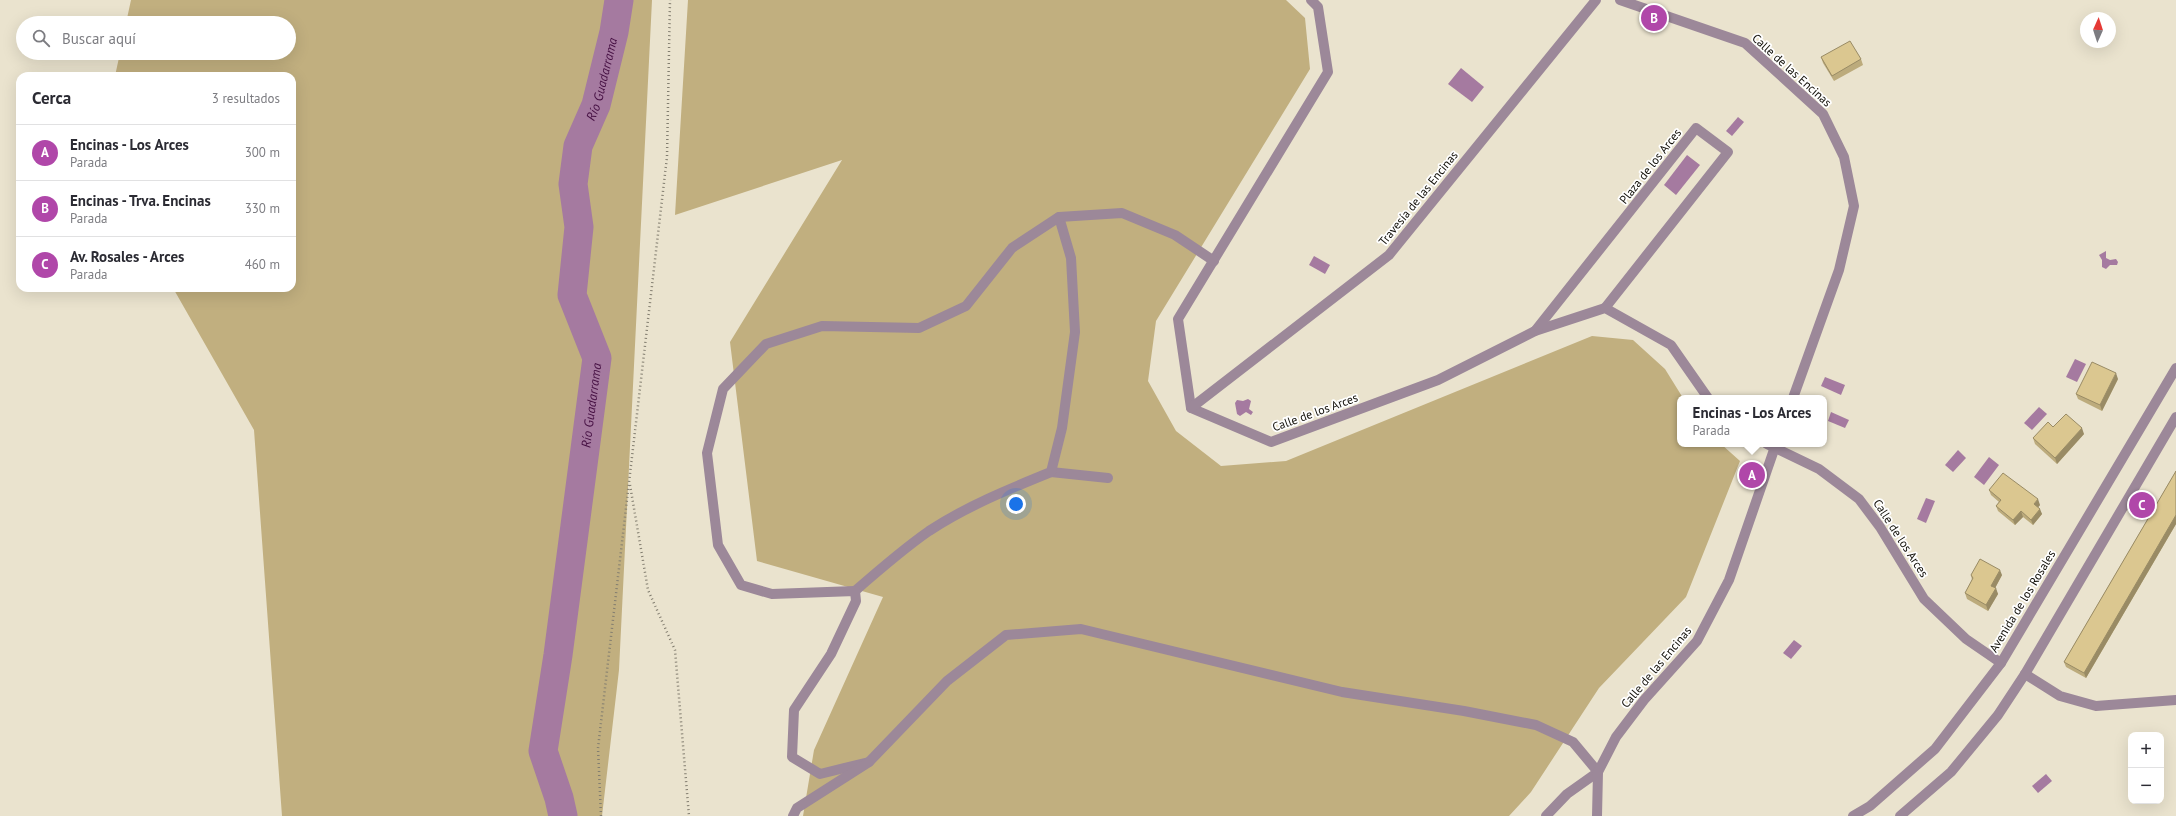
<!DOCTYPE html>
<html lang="es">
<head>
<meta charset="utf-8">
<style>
	:root { --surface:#fff; --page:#f2f2f3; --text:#2b2b33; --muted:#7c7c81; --line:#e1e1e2; --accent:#b047a9 }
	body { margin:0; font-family:"PT Sans",sans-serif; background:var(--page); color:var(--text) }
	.controls { position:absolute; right:12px; bottom:12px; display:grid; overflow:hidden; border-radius:8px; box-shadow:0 4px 16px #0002 }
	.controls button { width:36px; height:36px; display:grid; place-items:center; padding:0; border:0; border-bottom:1px solid var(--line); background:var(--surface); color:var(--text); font:20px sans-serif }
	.compass { position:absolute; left:2080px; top:12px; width:36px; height:36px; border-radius:50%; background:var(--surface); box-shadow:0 4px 16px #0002; rotate:3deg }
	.you { position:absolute; left:1016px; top:504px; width:14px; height:14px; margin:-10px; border:3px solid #fff; border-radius:50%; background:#1a73e8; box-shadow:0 0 0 6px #1a73e833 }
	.badge { display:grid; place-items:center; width:26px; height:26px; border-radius:50%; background:var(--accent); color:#fff; font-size:13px; font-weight:700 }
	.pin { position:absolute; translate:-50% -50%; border:2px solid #fff; box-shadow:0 1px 4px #0006 }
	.popup { position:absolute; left:1677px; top:395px; width:150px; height:52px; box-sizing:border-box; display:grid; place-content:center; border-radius:8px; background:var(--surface); filter:drop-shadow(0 1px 3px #0005); font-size:13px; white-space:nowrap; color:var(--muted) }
	.popup b { font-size:15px; color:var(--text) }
	.popup::after { content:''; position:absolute; left:50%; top:100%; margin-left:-8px; border:8px solid transparent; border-top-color:var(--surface) }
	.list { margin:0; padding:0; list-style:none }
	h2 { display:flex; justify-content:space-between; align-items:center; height:52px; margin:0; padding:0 16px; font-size:17px }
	h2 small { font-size:13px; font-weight:400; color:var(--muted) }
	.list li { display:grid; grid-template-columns:26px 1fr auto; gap:12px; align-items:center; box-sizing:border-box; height:56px; padding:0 16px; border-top:1px solid var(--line) }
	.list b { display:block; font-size:15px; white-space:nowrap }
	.list p { margin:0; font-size:13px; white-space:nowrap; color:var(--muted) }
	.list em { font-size:13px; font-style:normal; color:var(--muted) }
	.icon { flex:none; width:22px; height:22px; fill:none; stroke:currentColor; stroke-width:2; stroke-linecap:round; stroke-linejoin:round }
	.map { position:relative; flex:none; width:2176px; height:816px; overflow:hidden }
	.search { position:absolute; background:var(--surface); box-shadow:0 4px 16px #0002; left:16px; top:16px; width:280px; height:44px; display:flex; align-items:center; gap:10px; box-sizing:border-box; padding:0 14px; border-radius:22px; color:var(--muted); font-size:15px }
	.panel { position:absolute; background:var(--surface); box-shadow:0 4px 16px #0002; left:16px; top:72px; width:280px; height:220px; border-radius:12px }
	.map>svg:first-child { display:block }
</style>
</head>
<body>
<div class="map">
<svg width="2176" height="816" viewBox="0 0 2176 816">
	<rect width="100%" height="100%" fill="#eae3ce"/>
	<g fill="#c1af7f">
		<path d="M131,0H652L619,670L602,816H282L254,430L173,288H292V76H115L120,53H289V23H126Z"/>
		<path d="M688,0H1286L1305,18L1310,69L1156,321L1148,381L1176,431L1221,466L1286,461L1592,336L1633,340L1665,369L1683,398H1680V444H1721L1740,461L1686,597L1599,688L1531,792L1509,816H803L814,750L883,597L757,561L730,342L842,160L675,215Z"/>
	</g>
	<g fill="#a57aa0">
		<path d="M1461,68L1484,87L1472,102L1448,84Z"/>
		<path d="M1738,117L1744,122L1732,136L1726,131Z"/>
		<path d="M1687,155L1700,165L1676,195L1664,185Z"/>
		<path d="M2106,251V258L2110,260L2116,259L2118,262L2117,265H2110L2106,269L2102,267V260L2099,255Z"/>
		<path d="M1314,256L1330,265L1325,274L1309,265Z"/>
		<path d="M2075,359L2086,364L2077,382L2066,377Z"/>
		<path d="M1825,377L1845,385L1841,395L1821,386Z"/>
		<path d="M1248,399L1251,401L1249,409L1253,412L1251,415L1246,412L1240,416L1237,414L1235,403L1237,400L1243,401Z"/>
		<path d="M2039,407L2047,414L2032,430L2024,423Z"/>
		<path d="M1831,412L1849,420L1845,428L1828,421Z"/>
		<path d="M1958,450L1966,458L1953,472L1945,465Z"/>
		<path d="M1989,457L1999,465L1984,485L1974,477Z"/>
		<path d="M1926,498L1935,501L1926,523L1917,519Z"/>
		<path d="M1794,640L1802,646L1791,659L1783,653Z"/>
		<path d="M2046,774L2052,781L2038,793L2032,786Z"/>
	</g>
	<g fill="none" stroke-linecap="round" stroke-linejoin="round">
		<path stroke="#a57aa0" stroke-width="29" id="s1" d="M563,816L559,798L543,751L558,655L597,358L572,295L579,227L573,184L578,146L596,105L614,32L619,0"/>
		<g stroke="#837e70" stroke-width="2.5" stroke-dasharray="1 3" stroke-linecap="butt">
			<path d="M630,485L648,590L675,650L689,816"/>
			<path d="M601,816L598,748L667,157L670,0"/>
		</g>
		<g stroke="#9c8899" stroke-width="10">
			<path d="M1311,0L1318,7L1328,72L1178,319L1191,408L1271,442L1438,380L1535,331L1605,308L1671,345L1708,398"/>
			<path d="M1620,0L1745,43L1823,114L1844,157L1854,206L1839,270L1793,398"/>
			<path d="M1535,331L1696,128L1728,152L1605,308"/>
			<path d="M1191,408L1389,255L1596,0"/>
			<path d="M1767,444L1819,469L1859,499L1880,527L1924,599L1966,639L2001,663"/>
			<path d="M1051,472L1108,478"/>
			<path d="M855,591C879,570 903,549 929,531C967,506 1009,489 1051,472L1062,428L1075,332L1071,258L1059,217"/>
			<path d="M2025,674L2060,696L2096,706L2176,700"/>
			<path d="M869,762L820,774L792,757L794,710L831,654L856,601L855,591L772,594L741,585L718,545L707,453L723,389L766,344L822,326L919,328L966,306L1012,248L1059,217L1122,213L1175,235L1214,261"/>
			<path d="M793,816L797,808L869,762L947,681L1006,635L1081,629L1342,692L1464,711L1536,725L1573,742L1598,772L1567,794L1546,816"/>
			<path d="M1597,816L1598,772L1616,737L1644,700L1697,641L1729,580L1776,444"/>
		</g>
		<g stroke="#9c8899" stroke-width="10">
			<path d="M1853,816L1870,806L1935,749L2001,663L2176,368"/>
			<path d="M1900,816L1951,772L1998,715L2025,674L2176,417"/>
		</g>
	</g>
	<g fill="#bcab7c">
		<path d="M1821,57L1861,59L1863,65L1834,81L1823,63Z"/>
		<path d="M2118,379L2102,411L2078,399L2076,394Z"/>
		<path d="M2053,427L2084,434L2057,464L2035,444L2033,438Z"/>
		<path d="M2176,471V524L2086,678L2066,667L2064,662Z"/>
		<path d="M1989,490L2040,505L2038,507L2042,514L2033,525L2023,517L2015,525L1998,511L1996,506L1999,502L1991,495Z"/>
		<path d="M1971,575H2002L1995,588L1998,594L1988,611L1967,599L1965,593L1972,580Z"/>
	</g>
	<g fill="#998b65">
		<path d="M2116,373L2118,379L2102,411L2100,405Z"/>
		<path d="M2082,428L2084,434L2057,464L2055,458Z"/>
		<path d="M2038,499L2040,505L2036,510L2034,504Z"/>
		<path d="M2040,509L2042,514L2033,525L2031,520Z"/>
		<path d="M2021,511L2023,517L2015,525L2013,520Z"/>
		<path d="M2176,515V524L2086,678L2084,673Z"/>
		<path d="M2000,570L2002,575L1993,592L1991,586Z"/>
		<path d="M1996,588L1998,594L1988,611L1986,605Z"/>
	</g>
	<g fill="#dbc790" stroke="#998b65">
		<path d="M1850,41L1861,59L1832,76L1821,57Z"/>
		<path d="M2092,362L2116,373L2100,405L2076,394Z"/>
		<path d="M2066,414L2082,428L2055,458L2033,438L2048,422L2053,427Z"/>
		<path d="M2176,471V515L2084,673L2064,662Z"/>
		<path d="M2003,473L2038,499L2034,504L2040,509L2031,520L2021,511L2013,520L1996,506L2001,500L1989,490Z"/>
		<path d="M1980,559L2000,570L1991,586L1996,588L1986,605L1965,593L1973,578L1971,575Z"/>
	</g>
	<g text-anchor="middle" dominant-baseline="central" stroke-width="3.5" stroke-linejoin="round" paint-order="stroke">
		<g font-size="12" fill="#100e07" stroke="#fff">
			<text transform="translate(1792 70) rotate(42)">Calle de las Encinas</text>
			<text transform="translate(1650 166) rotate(-52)">Plaza de los Arces</text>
			<text transform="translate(1418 198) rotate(-51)">Travesía de las Encinas</text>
			<text transform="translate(1315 412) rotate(-20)">Calle de los Arces</text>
			<text transform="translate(1901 538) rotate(57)">Calle de los Arces</text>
			<text transform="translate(2022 601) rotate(-59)">Avenida de los Rosales</text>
			<text transform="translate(1656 667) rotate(-50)">Calle de las Encinas</text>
		</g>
		<g font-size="13" font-style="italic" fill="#450f42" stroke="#fff">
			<text stroke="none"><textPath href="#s1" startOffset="754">Río Guadarrama</textPath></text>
			<text stroke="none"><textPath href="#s1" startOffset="417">Río Guadarrama</textPath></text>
		</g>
	</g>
</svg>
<div class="controls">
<button>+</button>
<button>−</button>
</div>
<svg class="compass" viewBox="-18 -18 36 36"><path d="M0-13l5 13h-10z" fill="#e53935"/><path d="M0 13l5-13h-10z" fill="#7c7c81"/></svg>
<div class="you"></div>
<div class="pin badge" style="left:1752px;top:475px">A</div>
<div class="popup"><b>Encinas - Los Arces</b>Parada</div>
<div class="pin badge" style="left:1654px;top:18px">B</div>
<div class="pin badge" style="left:2142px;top:505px">C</div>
<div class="search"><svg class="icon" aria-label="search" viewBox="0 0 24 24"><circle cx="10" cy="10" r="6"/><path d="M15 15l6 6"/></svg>Buscar aquí</div>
<section class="panel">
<h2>Cerca<small>3 resultados</small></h2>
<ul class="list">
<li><span class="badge">A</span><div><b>Encinas - Los Arces</b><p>Parada</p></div><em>300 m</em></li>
<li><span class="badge">B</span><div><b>Encinas - Trva. Encinas</b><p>Parada</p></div><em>330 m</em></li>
<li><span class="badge">C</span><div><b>Av. Rosales - Arces</b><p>Parada</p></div><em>460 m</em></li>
</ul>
</section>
</div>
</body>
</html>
